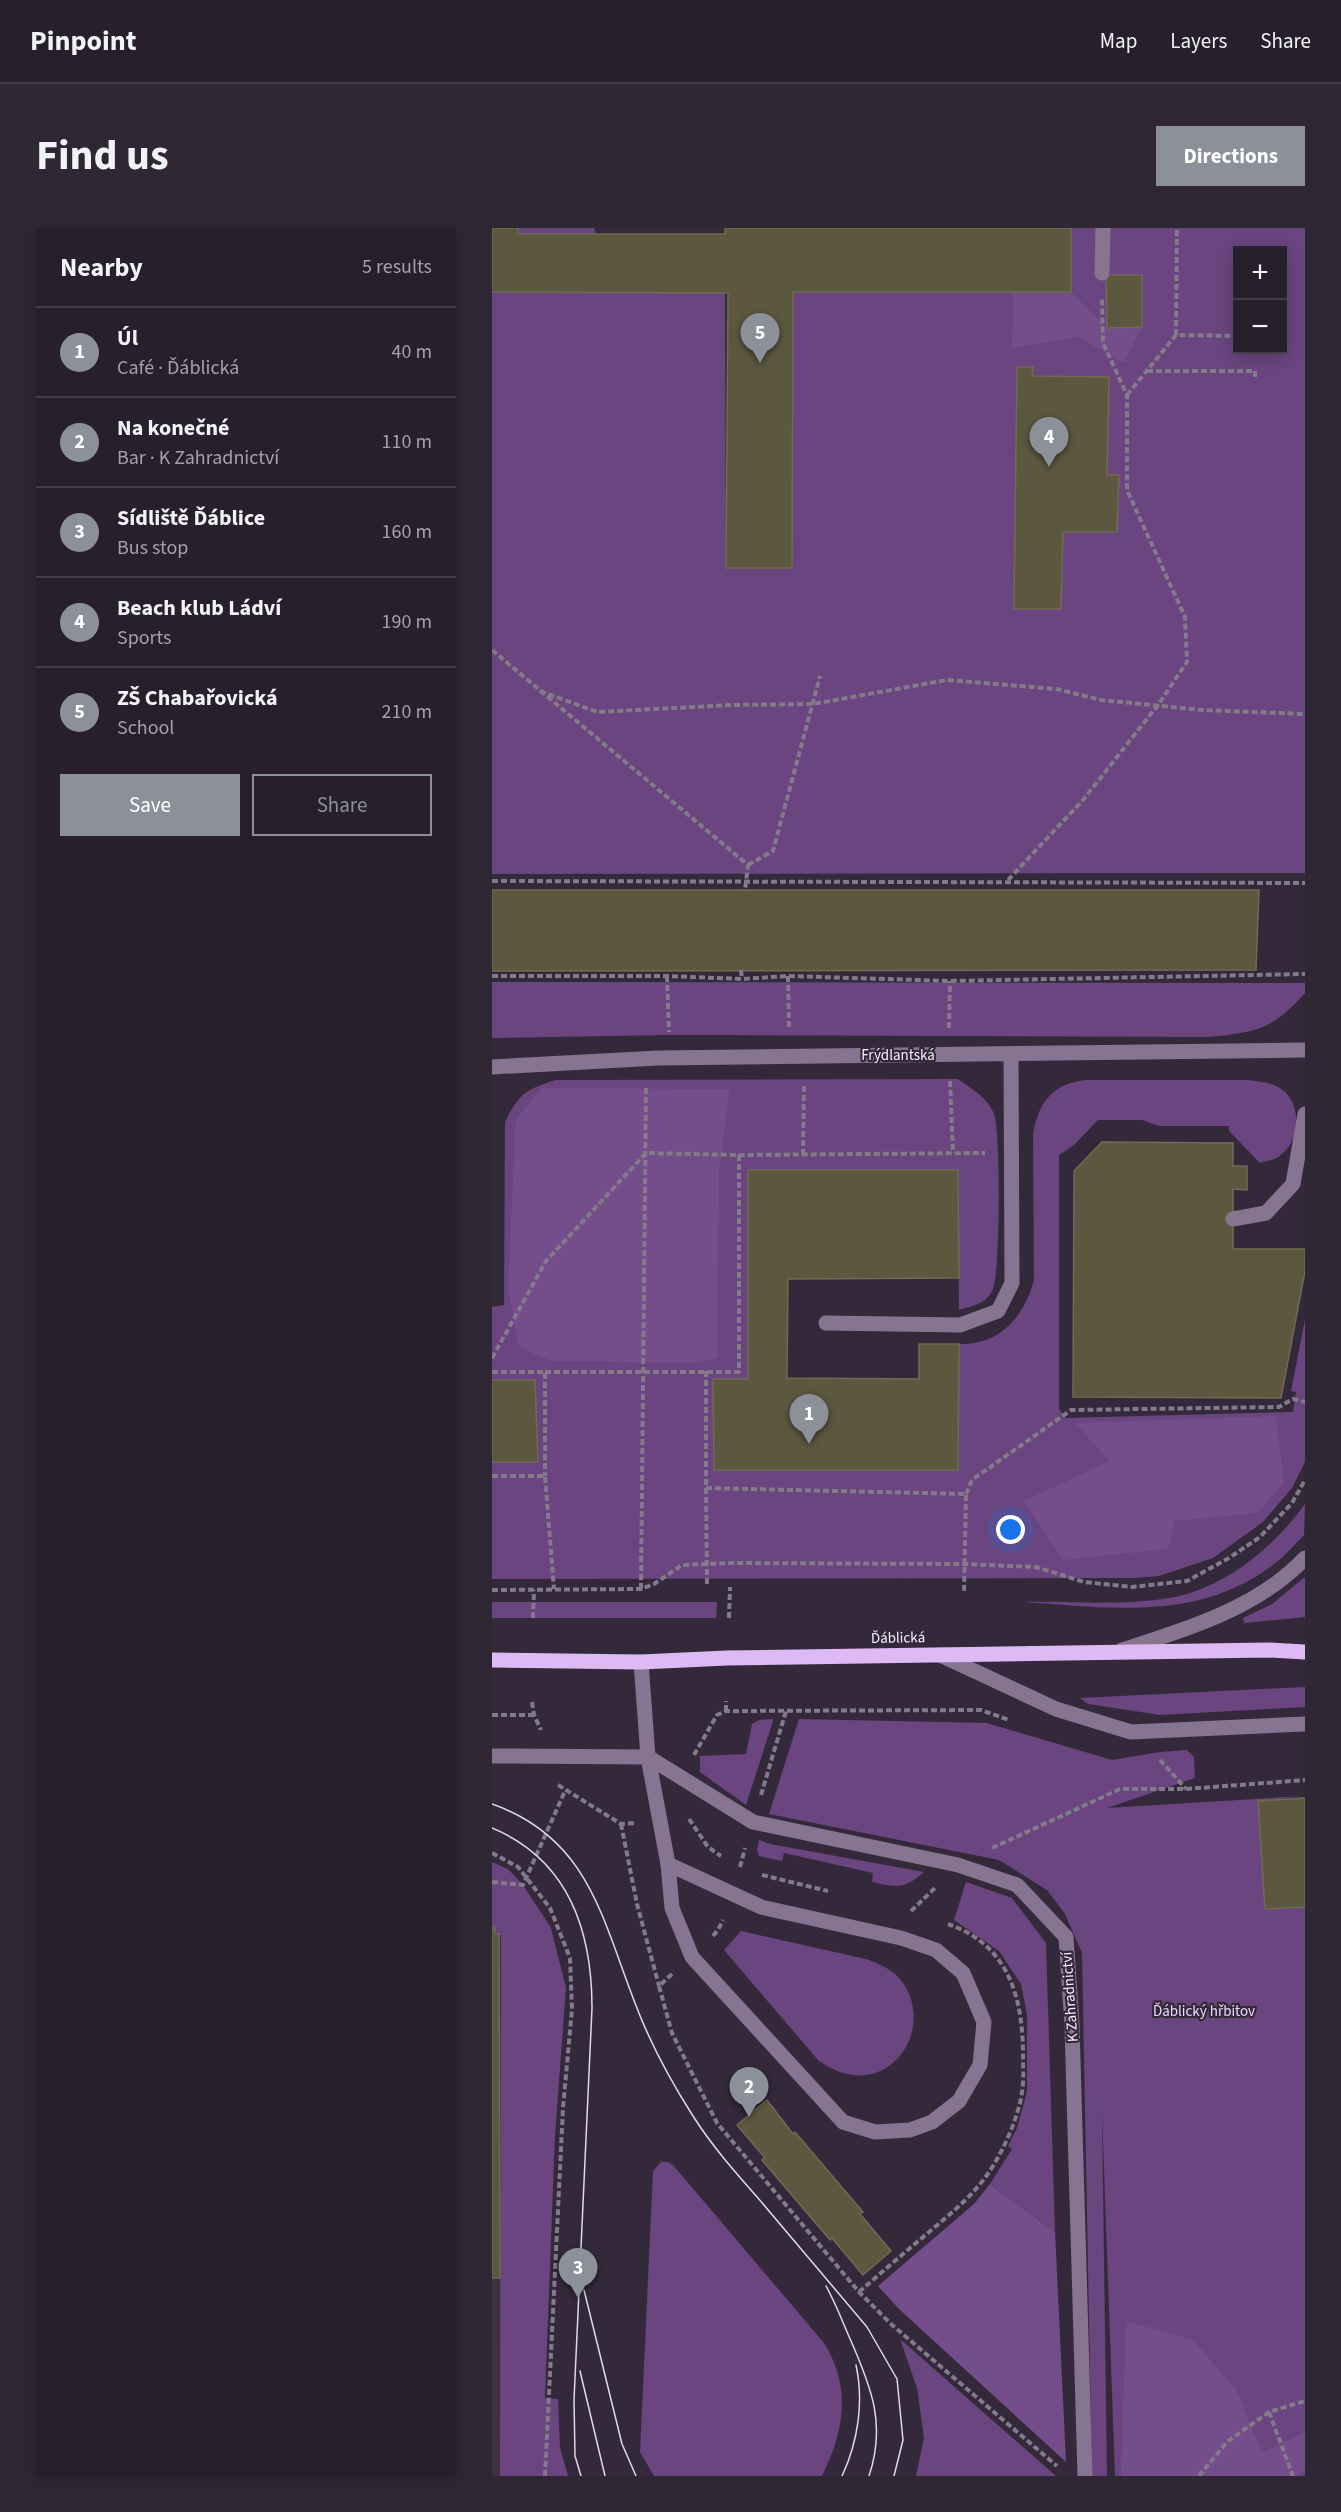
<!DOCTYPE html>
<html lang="en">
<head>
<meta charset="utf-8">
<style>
	:root { --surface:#271f2c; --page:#2f2734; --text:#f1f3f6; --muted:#a4a2a9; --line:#433d48; --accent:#8c9099 }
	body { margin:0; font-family:"Source Sans 3",sans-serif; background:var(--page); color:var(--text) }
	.controls { position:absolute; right:18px; top:18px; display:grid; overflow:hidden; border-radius:0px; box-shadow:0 3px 15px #0003 }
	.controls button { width:54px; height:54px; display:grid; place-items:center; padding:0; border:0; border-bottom:2px solid var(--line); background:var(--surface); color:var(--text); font:30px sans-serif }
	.you { position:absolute; left:519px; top:1302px; width:21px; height:21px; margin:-15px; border:4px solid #fff; border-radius:50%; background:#1a73e8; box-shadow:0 0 0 9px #1a73e833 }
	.badge { display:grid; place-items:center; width:39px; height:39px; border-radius:50%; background:var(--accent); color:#fff; font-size:20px; font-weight:700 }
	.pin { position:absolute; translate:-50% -50px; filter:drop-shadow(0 2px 3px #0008) }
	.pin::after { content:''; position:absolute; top:32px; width:21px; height:18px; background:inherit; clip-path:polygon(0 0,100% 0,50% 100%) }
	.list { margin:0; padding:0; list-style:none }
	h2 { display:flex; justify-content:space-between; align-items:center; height:78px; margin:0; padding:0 24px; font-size:26px }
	h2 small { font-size:20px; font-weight:400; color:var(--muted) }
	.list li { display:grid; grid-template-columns:39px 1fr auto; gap:18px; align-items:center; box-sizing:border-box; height:90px; padding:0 24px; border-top:2px solid var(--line) }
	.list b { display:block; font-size:22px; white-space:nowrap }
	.list p { margin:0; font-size:20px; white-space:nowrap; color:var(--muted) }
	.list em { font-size:20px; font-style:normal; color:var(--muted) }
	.actions { display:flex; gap:12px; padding:18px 24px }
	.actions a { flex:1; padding:14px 0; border:2px solid var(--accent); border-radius:0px; text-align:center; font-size:21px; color:var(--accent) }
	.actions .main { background:var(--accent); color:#fff }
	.map { position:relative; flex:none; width:813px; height:2248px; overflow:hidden; border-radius:0px }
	header { display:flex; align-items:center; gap:36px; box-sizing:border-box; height:84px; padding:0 30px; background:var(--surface); border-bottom:2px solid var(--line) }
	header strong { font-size:28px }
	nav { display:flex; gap:33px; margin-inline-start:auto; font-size:21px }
	.intro { display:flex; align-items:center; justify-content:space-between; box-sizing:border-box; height:144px; padding:0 36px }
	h1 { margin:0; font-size:42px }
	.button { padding:15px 27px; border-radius:0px; background:var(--accent); color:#fff; font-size:21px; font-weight:700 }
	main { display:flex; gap:36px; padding:0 36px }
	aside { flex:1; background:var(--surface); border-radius:0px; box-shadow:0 3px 15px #0003 }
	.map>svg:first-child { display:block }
</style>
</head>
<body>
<header>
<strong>Pinpoint</strong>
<nav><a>Map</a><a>Layers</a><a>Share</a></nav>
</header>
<div class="intro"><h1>Find us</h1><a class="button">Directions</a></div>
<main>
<aside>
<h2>Nearby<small>5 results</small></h2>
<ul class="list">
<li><span class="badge">1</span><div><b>Úl</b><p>Café · Ďáblická</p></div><em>40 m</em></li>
<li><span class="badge">2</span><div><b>Na konečné</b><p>Bar · K Zahradnictví</p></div><em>110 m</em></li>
<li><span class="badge">3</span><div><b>Sídliště Ďáblice</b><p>Bus stop</p></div><em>160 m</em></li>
<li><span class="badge">4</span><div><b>Beach klub Ládví</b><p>Sports</p></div><em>190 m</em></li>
<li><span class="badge">5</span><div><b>ZŠ Chabařovická</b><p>School</p></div><em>210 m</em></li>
</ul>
<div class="actions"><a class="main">Save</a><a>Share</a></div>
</aside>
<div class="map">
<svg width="813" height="2248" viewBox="0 0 813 2248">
	<rect width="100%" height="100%" fill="#34293b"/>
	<path fill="#3f3048" d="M0,1672H24L14,2248H0Z"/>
	<g fill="#6a457f" fill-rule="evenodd">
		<path d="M26,0H102L104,6H26Z"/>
		<path d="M579,0H813V645L0,646V64H233L234,339L300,340L301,64H579ZM746,22H790V122H746Z"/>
		<path d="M0,754L813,755V765C780,802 765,804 718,809L177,807L0,810Z"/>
		<path d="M466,851C480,861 496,870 502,886C509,904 508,1044 501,1061C495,1076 480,1078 467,1082L466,942H256V1151H221L222,1241L466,1242L467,1116C508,1117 532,1089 542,1052L541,907C546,875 560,856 593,852H756C768,854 782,854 792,863C812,881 807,920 782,931C778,933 772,933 768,935L737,903V898H667L650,892H606L582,917L567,927V1181L574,1190L801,1184L804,1164L799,1163L813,1091V1234L800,1260L771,1294L721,1330L667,1348L643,1350L0,1351V1234L46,1233L43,1152H0V1079L12,1077L13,894C27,866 34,861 64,852Z"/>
		<path d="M813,1276L812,1307C804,1315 795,1326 786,1333C710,1394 621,1380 531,1374C579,1373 630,1378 677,1370C732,1361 782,1319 813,1276Z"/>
		<path d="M813,1349V1389L752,1395L751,1390L780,1376Z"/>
		<path d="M0,1374H225L224,1390H0Z"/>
		<path d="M813,1459V1479L668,1487L596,1476L588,1470Z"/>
		<path d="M280,1491L281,1493L254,1577L208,1544V1528L254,1526L260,1496L267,1492Z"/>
		<path d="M307,1491L495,1495L620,1532L668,1524L695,1522L702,1529L703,1550L615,1580L813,1568L766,1573L773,1680L813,1679V2248H623L610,1885L615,2248H600L590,1725L573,1686L555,1662L507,1632L277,1586Z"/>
		<path d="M267,1612L278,1616L432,1644C412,1662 404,1659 380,1654L381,1645L292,1625L290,1633L267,1628L265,1622Z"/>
		<path d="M0,1634L16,1641L31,1657L59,1700L74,1760L63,1907L53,2170L66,2171L68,2220L76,2248H8L9,1707L3,1706V1700H0Z"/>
		<path d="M474,1654L520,1670L554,1715L563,2004L498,1956L520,1921L516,1918L525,1900L535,1864V1787L529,1756L507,1723L462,1692Z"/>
		<path d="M249,1703L374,1731C385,1735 398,1740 406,1749C443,1789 410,1858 355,1846C344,1844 335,1838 326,1832L232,1722Z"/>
		<path d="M169,1934H176L181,1937L332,2115C360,2160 352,2203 330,2248H162L148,2224L161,1943Z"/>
		<path d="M408,2111L564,2248H424L432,2210L425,2160Z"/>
	</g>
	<g fill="#744d8b">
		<path d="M521,64H579L615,100L650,99L632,135L587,109L520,120Z"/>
		<path d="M50,860L238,861L227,942L225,1130L203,1135L59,1133L27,1119L16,1060L24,891Z"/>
		<path d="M784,1188L792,1254L766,1285L683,1293L676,1321L571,1332L532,1273L617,1233L583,1195Z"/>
		<path d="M498,1956L563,2004L574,2234L407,2081L386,2058L482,1976Z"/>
		<path d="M634,2093L701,2112L745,2163L770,2225L813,2204V2242L804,2248H629Z"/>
	</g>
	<g fill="#5c573f" stroke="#716b53" stroke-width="1.5">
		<path d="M0,0H26V6H233V0H579V64H301L300,340H234L236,65L0,64Z"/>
		<path d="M614,47H650V99L615,100Z"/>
		<path d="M525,139H541L540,148L617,149L615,247H627L625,304H571L569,381H522Z"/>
		<path d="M0,662H767L764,742L0,743Z"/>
		<path d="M610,914L741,915V938H755V962L741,961V1021H813V1043L789,1170L581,1169L582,943Z"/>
		<path d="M256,942H466L467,1050L296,1051L295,1150L427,1151V1116H467L466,1242H222L221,1151H256Z"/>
		<path d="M0,1152H43L46,1234H0Z"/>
		<path d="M813,1570V1679L773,1681L766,1573Z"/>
		<path d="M0,1700H3V1706H7L8,2050H0Z"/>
		<path d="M275,1872L301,1906L303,1904L371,1984L368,1986L399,2023L371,2047L340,2010L338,2012L270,1932L273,1930L245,1897Z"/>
	</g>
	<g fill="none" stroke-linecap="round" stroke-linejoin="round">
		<g stroke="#837a8a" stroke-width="4" stroke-dasharray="6 3" stroke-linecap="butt">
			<path d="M684,107L685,0"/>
			<path d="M655,143H763V151"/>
			<path d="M635,167L684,107L746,108"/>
			<path d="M0,422L256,637L253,663"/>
			<path d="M48,463L105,484L239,477L321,476L455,452L565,461L609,472L710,482L813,486"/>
			<path d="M256,637L281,623L328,448"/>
			<path d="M516,652L591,572L666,477L695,434L693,389L635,262V167L611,115L610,70"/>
			<path d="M0,653L813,655"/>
			<path d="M249,742L250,751"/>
			<path d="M0,748H175L250,751L296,748L458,753L813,746"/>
			<path d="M175,748L177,804"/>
			<path d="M296,748L297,801"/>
			<path d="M457,800L458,753"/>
			<path d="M458,853L461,925"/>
			<path d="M311,927L312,855"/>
			<path d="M0,1130L54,1033L154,925L247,927L493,925"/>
			<path d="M214,1143V1260L474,1266L472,1365"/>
			<path d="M0,1144H53V1248"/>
			<path d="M53,1144H247V927"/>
			<path d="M0,1248H53L62,1361"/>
			<path d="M214,1260L215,1358"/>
			<path d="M474,1266L480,1252L579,1182L787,1179L801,1171L813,1174"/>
			<path d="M149,1361L154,857"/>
			<path d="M0,1362L149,1361L162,1356L190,1337L240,1335L473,1336L544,1339L592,1354L640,1359L695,1353L737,1330L768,1309L800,1275L813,1252"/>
			<path d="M41,1390L42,1362"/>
			<path d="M237,1390L238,1359"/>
			<path d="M40,1474L42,1487L49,1502"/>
			<path d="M234,1483V1473"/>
			<path d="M0,1487H42"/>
			<path d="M202,1527L225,1487L234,1483L489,1482L517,1492"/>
			<path d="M668,1532L694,1561"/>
			<path d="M66,1557L129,1596L143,1595"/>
			<path d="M269,1567L294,1483"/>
			<path d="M197,1591L216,1619L229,1628"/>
			<path d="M129,1596L145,1676L167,1758"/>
			<path d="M500,1620L628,1561H694L813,1552"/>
			<path d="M0,1625L26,1639L58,1680L78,1730L80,1781L71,1880L53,2248"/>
			<path d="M248,1639L253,1620"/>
			<path d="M270,1647L336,1663"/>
			<path d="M0,1654L31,1657L73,1563"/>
			<path d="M419,1683L443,1660"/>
			<path d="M221,1708L226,1702L231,1692"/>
			<path d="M180,1746L167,1758L180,1805L225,1895L367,2064L399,2096L565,2238"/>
			<path d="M367,2064C390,2044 413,2024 436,2005C459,1985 481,1968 497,1944C511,1924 527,1888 530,1864C532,1852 531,1839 531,1828C531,1770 517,1717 456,1696"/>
			<path d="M777,2184L801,2248"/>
			<path d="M707,2248L735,2214L777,2184L813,2173"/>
		</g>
		<g stroke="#867491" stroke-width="15">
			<path d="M610,45L611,0"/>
			<path d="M0,839L166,830L813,822"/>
			<path d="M741,991L774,985L801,956L813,886"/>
			<path d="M334,1095L468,1097L506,1083L520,1055L519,826"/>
			<path d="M630,1422C693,1402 766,1380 813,1330"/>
			<path d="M448,1427L564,1481L639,1504L813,1496"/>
			<path d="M149,1434L156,1529L176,1636"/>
			<path d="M0,1528L156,1529"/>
			<path d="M156,1529L261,1594L466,1637L525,1657L574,1709L580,1797L593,2248"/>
			<path d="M176,1636L269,1679L409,1710L444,1722L471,1745L492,1794L488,1837L467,1873L440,1894L418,1902L383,1904L351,1894L200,1729L180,1680Z"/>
		</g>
		<path stroke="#debaf5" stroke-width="15" d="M0,1432L149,1434L235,1430L777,1422L813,1424"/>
		<g stroke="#e1d9e7" stroke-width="1.5">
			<path d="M0,1576C97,1610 110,1691 143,1775C158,1815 178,1852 201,1888C220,1918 243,1944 266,1970C302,2013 339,2056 375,2099L405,2151L411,2212L402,2248"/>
			<path d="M0,1600C77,1632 100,1702 100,1780L82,2172L83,2228L89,2248"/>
			<path d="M334,2058C344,2076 351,2095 359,2113C380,2161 394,2197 377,2248"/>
			<path d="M92,2062L130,2216L144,2248"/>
			<path d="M88,2143L113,2248"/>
			<path d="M350,2248C366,2214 372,2174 364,2137"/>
		</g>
	</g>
	<g text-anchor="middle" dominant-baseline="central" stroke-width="4.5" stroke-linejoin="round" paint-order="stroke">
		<g font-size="15" fill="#f7effc" stroke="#34293b">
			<text x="406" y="827">Frýdlantská</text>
			<text transform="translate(406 1410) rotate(-1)">Ďáblická</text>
			<text transform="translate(578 1769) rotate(-94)">K Zahradnictví</text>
		</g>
		<g font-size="15" fill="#eed8fc" stroke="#34293b">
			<text x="712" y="1783">Ďáblický hřbitov</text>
		</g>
	</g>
</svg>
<div class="controls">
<button>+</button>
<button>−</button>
</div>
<div class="you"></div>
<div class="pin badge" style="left:317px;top:1216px">1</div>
<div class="pin badge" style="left:257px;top:1889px">2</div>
<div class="pin badge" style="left:86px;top:2070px">3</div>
<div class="pin badge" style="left:557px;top:239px">4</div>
<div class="pin badge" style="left:268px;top:135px">5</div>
</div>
</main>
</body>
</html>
